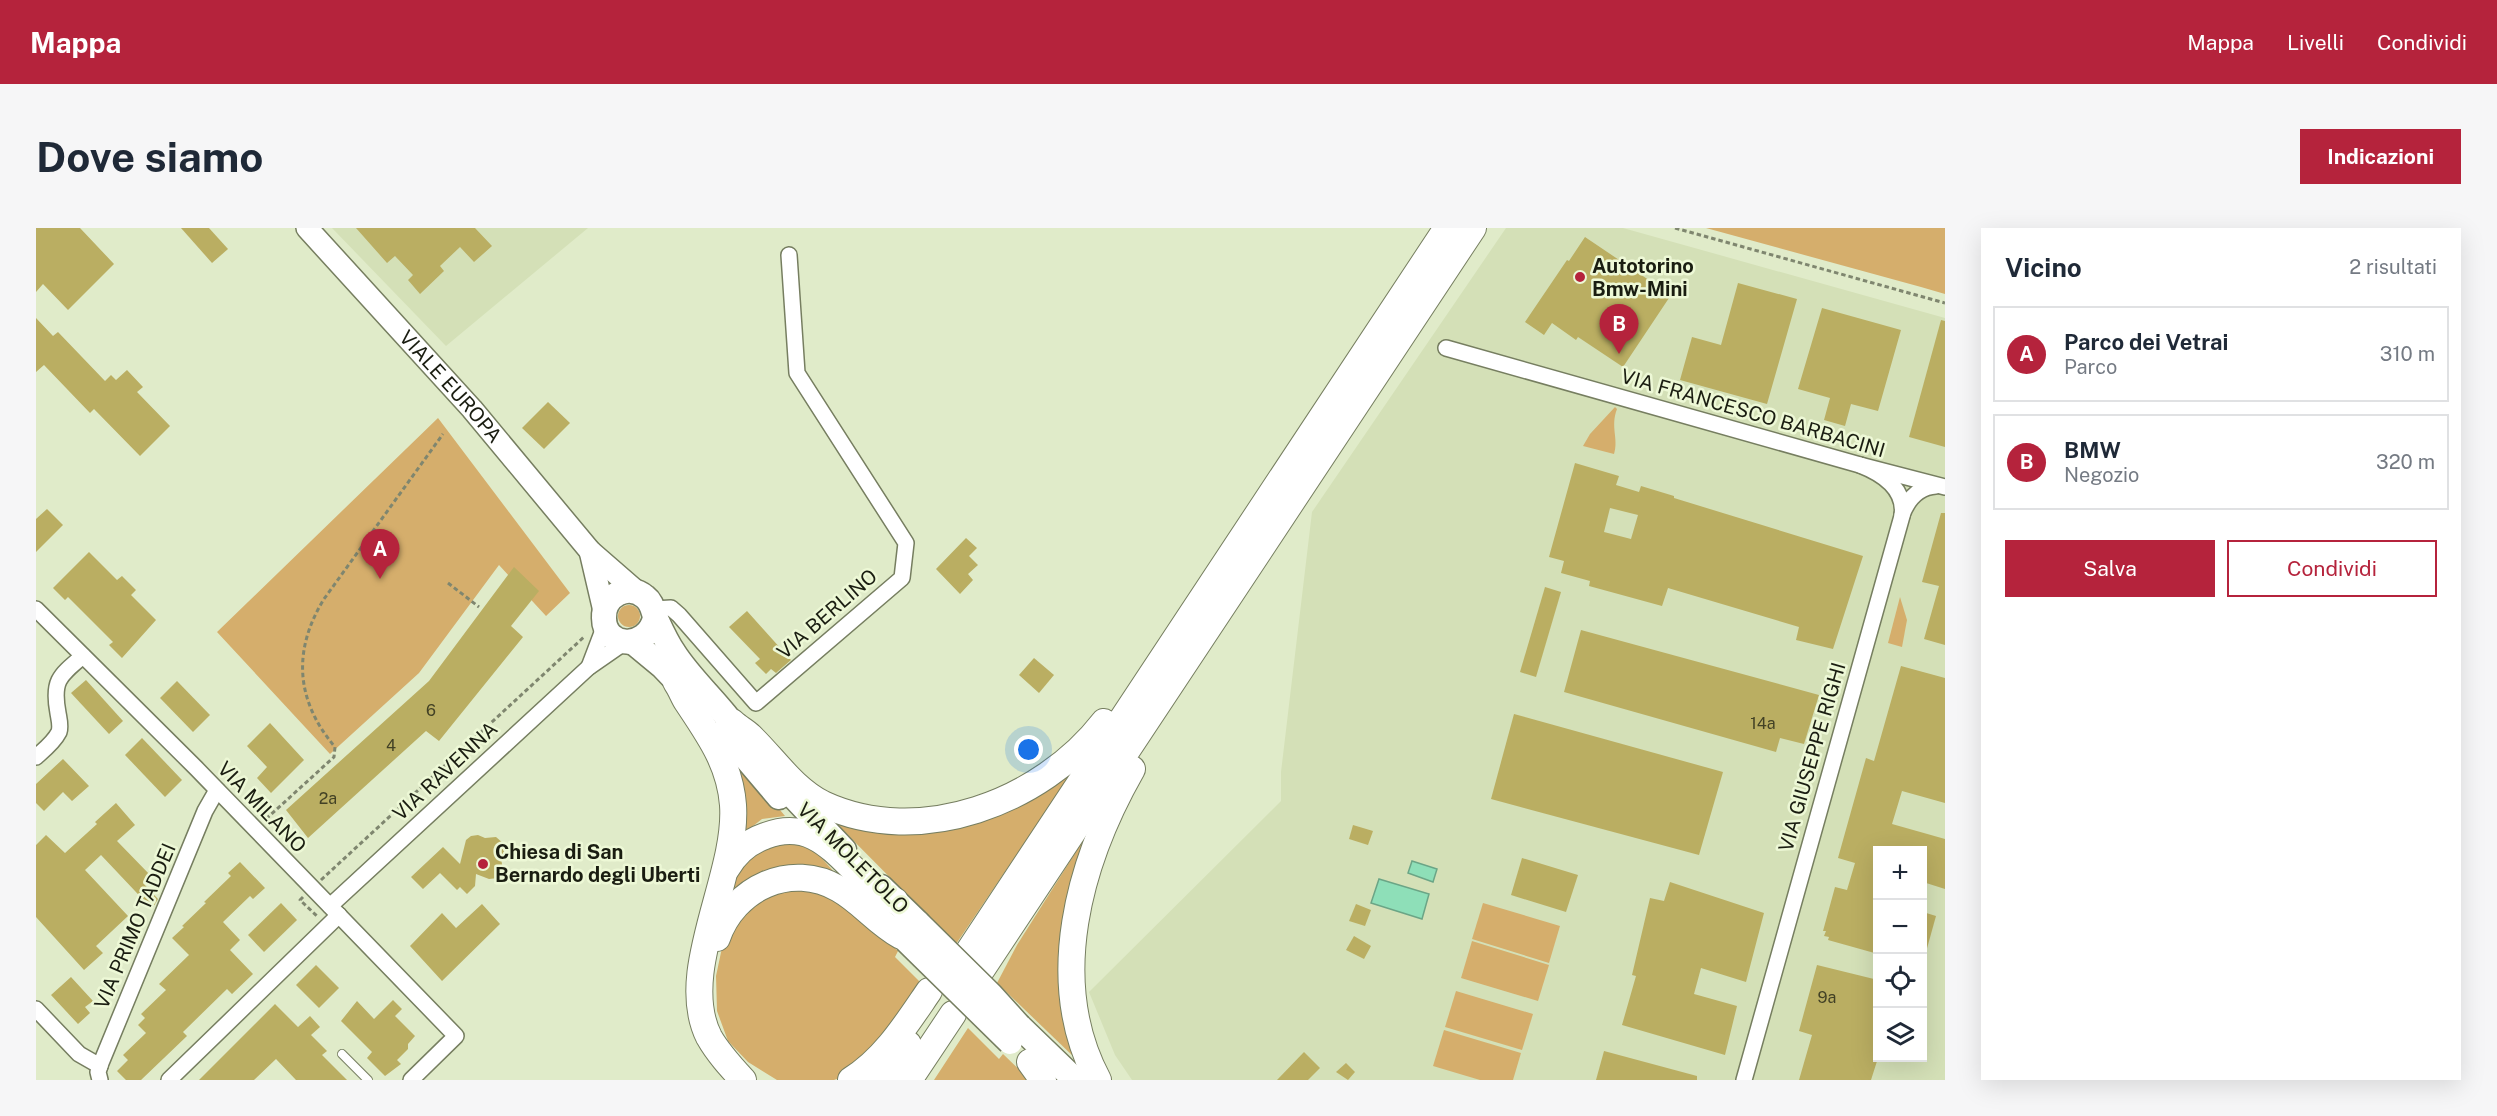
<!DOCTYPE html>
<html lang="it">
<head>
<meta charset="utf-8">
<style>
	:root { --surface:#fff; --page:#f6f6f7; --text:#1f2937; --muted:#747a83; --line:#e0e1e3; --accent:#b5233c }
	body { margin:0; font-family:"Public Sans",sans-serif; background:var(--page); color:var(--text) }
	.controls { position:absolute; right:18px; bottom:18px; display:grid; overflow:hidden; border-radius:0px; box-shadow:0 6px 24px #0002 }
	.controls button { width:54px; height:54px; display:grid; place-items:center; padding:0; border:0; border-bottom:2px solid var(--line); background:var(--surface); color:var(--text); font:30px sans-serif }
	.you { position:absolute; left:993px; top:522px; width:21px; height:21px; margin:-15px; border:4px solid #fff; border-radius:50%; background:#1a73e8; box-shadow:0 0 0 9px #1a73e833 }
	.badge { display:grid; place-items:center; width:39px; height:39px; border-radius:50%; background:var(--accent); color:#fff; font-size:20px; font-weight:700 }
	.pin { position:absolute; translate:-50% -50px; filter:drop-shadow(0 2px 3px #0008) }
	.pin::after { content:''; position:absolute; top:32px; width:21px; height:18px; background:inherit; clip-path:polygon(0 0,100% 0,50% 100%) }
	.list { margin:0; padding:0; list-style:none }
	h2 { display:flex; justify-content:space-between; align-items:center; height:78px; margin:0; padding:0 24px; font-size:26px }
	h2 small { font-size:20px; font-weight:400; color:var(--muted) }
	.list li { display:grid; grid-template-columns:39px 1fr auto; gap:18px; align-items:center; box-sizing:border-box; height:96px; margin:0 12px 12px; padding:0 12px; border:2px solid var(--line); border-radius:0px }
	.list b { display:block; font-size:22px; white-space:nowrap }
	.list p { margin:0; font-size:20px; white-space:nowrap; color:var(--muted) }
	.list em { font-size:20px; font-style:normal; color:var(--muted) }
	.actions { display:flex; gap:12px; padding:18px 24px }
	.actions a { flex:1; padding:14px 0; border:2px solid var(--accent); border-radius:0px; text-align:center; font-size:21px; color:var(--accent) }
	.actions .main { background:var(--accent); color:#fff }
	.icon { flex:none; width:33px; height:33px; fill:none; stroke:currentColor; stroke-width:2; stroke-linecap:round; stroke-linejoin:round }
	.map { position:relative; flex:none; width:1909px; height:852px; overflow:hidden; border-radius:0px }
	header { display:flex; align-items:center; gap:36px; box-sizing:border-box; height:84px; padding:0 30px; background:var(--accent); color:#fff }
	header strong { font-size:28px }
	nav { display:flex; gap:33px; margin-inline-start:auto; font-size:21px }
	.intro { display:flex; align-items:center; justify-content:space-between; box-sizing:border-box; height:144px; padding:0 36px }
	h1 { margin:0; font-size:42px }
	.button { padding:15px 27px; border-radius:0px; background:var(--accent); color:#fff; font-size:21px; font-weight:700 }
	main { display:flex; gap:36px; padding:0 36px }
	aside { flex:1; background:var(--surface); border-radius:0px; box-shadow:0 6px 24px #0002 }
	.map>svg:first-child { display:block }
</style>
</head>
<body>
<header>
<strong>Mappa</strong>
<nav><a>Mappa</a><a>Livelli</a><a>Condividi</a></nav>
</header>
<div class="intro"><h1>Dove siamo</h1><a class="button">Indicazioni</a></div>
<main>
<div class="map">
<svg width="1909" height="852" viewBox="0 0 1909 852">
	<rect width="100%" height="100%" fill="#e0ebc9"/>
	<g fill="#d4e0b7" fill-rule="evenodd">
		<path d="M296,0H552L410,118Z"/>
		<path d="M1470,0H1587L1909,90V852H1096L1079,827L1053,764L1245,573V544L1276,284ZM1842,622H1886V830H1842Z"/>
	</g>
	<g fill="#d5ae6c">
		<path d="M1670,0H1909V66L1885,59Z"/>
		<path d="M1579,179L1581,181C1574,199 1583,211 1578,226L1547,218L1554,206Z"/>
		<path d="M402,190L534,365L510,388L463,337L383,445L294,526L181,404Z"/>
		<path d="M1864,369L1871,392L1866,419L1852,415Z"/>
		<circle cx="593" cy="388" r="11"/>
		<path d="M695,522L749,588L726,591L703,609C714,575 706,555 695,522Z"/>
		<path d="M1038,542L920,716L789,584L846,599Z"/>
		<path d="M1055,600L1039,830L961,755L981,717Z"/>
		<path d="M731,615L773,616L800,646L693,674L695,649Z"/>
		<path d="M764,656L814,676L862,723L859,729L887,757L863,794L811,847L798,852H741L712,834L692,813L681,783L680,748L687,715L713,675Z"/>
		<path d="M1447,675L1524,698L1513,735L1436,711Z"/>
		<path d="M1436,713L1513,737L1502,773L1425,750Z"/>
		<path d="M1420,763L1497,786L1486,822L1409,799Z"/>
		<path d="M932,800L963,831L967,826L994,852H898Z"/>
		<path d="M1408,802L1485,825L1477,852H1444L1397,838Z"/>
	</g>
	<g fill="#8edfb8" stroke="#6ba586" stroke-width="1.5">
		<path d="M1376,633L1401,641L1397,654L1372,645Z"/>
		<path d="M1343,651L1393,666L1386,691L1335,675Z"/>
	</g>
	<g fill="#baae62" fill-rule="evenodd">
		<path d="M0,0H44L78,36L32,82L7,56L0,64Z"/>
		<path d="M145,0H173L192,21L176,35Z"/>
		<path d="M320,0H439L456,18L438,34L424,19L404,38L408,43L384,66L372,52L377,47L359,28L351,35Z"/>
		<path d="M1549,9L1635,67L1587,139L1542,109L1540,112L1516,95L1508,107L1489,94L1531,32L1533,33Z"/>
		<path d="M1702,55L1761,71L1731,176L1644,152L1656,109L1685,117Z"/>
		<path d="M1786,80L1865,102L1842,183L1815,176L1809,198L1788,192L1794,170L1762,161Z"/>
		<path d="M0,90L17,108L22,104L69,153L75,147L80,152L91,142L107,159L101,164L134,198L104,228L58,181L54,185L8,137L0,144Z"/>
		<path d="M1905,92L1909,93V219L1873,209Z"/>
		<path d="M512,174L534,195L508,221L486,200Z"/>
		<path d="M1539,235L1583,248L1580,257L1603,264L1605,258L1638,268V270L1827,328L1797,421L1760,412L1763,399L1632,360L1626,378L1553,358L1554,353L1525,345L1528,333L1513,329ZM1574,280L1602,287L1595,311L1568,304Z"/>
		<path d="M11,281L27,297L0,324V291Z"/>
		<path d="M1905,285H1909V417L1888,411L1903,358L1886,354Z"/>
		<path d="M930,310L941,320L933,328L942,337L932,346L937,352L924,366L900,341Z"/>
		<path d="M53,324L81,352L86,348L100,362L95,367L120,392L86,430L73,417L77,414L32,369L29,372L17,360Z"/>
		<path d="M478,339L503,363L475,398L487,409L403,513L390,503L272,610L250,582L393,453Z"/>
		<path d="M1509,359L1525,364L1500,449L1484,444Z"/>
		<path d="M711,383L755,432L740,445L735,441L730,446L719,435L724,431L693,399Z"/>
		<path d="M1545,402L1783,467L1768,516L1744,510L1740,524L1528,464Z"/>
		<path d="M998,430L1018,447L1003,465L983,447Z"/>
		<path d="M1865,438L1909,450V575L1866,563L1856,596L1909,611V661L1887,654V622H1842V726L1792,712L1793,709L1788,708L1790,703H1787L1799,659L1811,662L1819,635L1802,630L1830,530L1838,533Z"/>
		<path d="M50,452L87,493L73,506L35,465Z"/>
		<path d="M141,453L174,487L157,504L124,470Z"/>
		<path d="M1478,486L1687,544L1663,627L1455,571Z"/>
		<path d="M234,495L268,532L235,565L221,550L231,539L211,518Z"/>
		<path d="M106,510L146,552L129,569L89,527Z"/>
		<path d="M27,531L53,558L36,573L27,564L8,583L0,575V556Z"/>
		<path d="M80,575L99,597L81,613L115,648L107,655L122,671L116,681L65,627L49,642L92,688L60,718L67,725L48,742L0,689V617L10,607L29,625L61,596L59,594Z"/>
		<path d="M1317,597L1337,603L1332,617L1313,611Z"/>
		<path d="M442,607L449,610L460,609L468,616V624L465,631L467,641L462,650L453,651L440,646L439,658L431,666L424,659L421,662L404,645L387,661L375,649L407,619L424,636L430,612L435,608Z"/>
		<path d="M1486,630L1542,647L1530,684L1475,667Z"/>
		<path d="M204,634L229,660L217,671L214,668L187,694L204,712L194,722L217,746L196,766L191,761L147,804L151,808L105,852H90L81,843L92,832L87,827L110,805L102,797L109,790L105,786L130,762L123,756L153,727L136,710L148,699L146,698L170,675L168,674L195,648L192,645Z"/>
		<path d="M1634,654L1728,685L1710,754L1665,740L1658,766L1701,778L1689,827L1586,797L1600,748L1596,747L1614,670L1628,673Z"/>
		<path d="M245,675L261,692L228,724L212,707Z"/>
		<path d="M446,676L464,696L406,753L374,718L406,685L420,700Z"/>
		<path d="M1320,676L1335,682L1329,698L1313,693Z"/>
		<path d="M1887,684L1900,688L1890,724L1887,723Z"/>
		<path d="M1318,708L1335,718L1328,731L1310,722Z"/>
		<path d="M280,737L303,760L283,780L260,757Z"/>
		<path d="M1781,737L1842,752V830L1835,852H1763L1776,807L1763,803Z"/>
		<path d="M35,749L57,773L49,779L54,785L42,796L15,767Z"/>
		<path d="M357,772L366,781L359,788L379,808L372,816V821L361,832L365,836L349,848L331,830L336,824L305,793L321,773L338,791Z"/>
		<path d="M239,776L262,799L274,788L284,799L275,807L291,823L286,827L311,852H260L240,831L218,852H163Z"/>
		<path d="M1568,823L1661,848V852H1560Z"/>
		<path d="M1268,824L1284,840L1272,852H1241Z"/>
		<path d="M1310,835L1319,844L1312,852L1300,844Z"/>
	</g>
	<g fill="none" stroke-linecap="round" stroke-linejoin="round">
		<g stroke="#767e60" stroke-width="10">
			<path id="service" d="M306,826L332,852"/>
		</g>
		<g stroke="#767e60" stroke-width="18">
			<g id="minor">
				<path d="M1410,120L1824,237L1909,259"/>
				<path d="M1866,287C1872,271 1882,259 1900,258"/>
				<path d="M0,381L160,540L420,808L375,852"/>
				<path d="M618,381L635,380L643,387L720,475L866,350L870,315L761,145L753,27"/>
				<path d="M553,439L569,397"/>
				<path d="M0,529C8,522 18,514 23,504C25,498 23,491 22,485C16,453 23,448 47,428"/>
				<path d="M294,678L553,439L589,414"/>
				<path d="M0,781L43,826L64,838"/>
				<path d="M64,852L62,844L65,835L169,583L181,562"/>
				<path d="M133,852L303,687"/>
				<path d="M1708,852L1866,288C1870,261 1847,246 1824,237"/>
			</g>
		</g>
		<g stroke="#767e60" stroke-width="24">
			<g id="secondary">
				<path id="s1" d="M271,0L436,181L554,323L600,363"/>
				<path d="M554,323L568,383"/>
			</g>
		</g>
		<g stroke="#767e60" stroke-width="27">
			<g id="primary">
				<path d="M619,390C611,423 568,420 568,390C567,368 592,354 609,369C618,376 616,384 621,393C626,404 631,415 638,425C658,456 688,479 706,511"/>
				<path d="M597,414L626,438L648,461"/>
				<path d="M688,504L743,569"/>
				<path d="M739,549L808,622"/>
				<path d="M845,659L882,695"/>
				<path d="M983,798L1039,852"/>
			</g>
		</g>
		<g stroke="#767e60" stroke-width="28">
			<g id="trunk">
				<path d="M640,454C645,461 647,468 651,474C673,507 694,536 697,577C702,648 640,744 673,809C682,825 695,839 707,852"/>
				<path d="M696,494C702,500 709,503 714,508C738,531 757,561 787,576C884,621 1006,574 1068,494"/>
				<path d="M691,640C700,624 712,614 729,608C791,584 811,652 859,673"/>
				<path d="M681,710C698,660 755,633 803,661C826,674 840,694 865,708"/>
				<path d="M931,726L1411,0"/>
				<path d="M946,741L1437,0"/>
				<path d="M994,834L1007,852"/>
				<path d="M815,852C849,831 871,795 893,763"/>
				<path d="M848,852L872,816"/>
				<path d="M873,852L917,786"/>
				<path d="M1062,852C1009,753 1043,634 1096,541"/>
			</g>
		</g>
		<g stroke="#7f866f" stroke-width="3" stroke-dasharray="4.5 3" stroke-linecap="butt">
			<path d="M1639,0L1909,75"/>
			<path d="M412,355L443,379"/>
			<path d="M230,591L298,529L299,519C260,473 256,423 288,371L407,206"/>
			<path d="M285,652L549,408"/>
			<path d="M267,669L264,672L282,689"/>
		</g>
		<use href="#service" stroke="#fff" stroke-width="8"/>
		<use href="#minor" stroke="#fff" stroke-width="15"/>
		<use href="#secondary" stroke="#fff" stroke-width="21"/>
		<use href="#primary" stroke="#fff" stroke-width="24"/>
		<use href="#trunk" stroke="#fff" stroke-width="26"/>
		<g stroke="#767e60" stroke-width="27" stroke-linecap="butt">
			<g id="primary-bridge">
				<path d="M882,695L955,767L983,798"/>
				<path d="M870,712L974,814"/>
			</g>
		</g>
		<use href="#primary-bridge" stroke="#fff" stroke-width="24"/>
	</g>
	<g fill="#b5233c" stroke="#edf8d6" stroke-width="2">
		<circle cx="1544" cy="49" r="6"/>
		<circle cx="447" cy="636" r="6"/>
	</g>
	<g text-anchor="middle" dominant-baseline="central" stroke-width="5" stroke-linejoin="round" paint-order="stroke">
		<g font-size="16" fill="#424125">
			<text x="395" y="482">6</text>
			<text x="1727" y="495">14a</text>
			<text x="355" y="517">4</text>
			<text x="292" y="570">2a</text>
			<text x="1791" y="769">9a</text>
		</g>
		<g font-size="20" font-weight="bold" fill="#1a1d11" stroke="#edf8d6" text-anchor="start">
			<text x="1556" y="38">Autotorino<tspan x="1556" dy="23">Bmw-Mini</tspan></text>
			<text x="459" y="624">Chiesa di San<tspan x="459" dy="23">Bernardo degli Uberti</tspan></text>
		</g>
		<g font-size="20" fill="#1a1d11" stroke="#edf8d6">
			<text stroke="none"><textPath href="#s1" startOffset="214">VIALE EUROPA</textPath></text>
			<text transform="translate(1717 185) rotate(16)">VIA FRANCESCO BARBACINI</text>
			<text transform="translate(791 386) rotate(-41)">VIA BERLINO</text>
			<text transform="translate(1776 529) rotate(-74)">VIA GIUSEPPE RIGHI</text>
			<text transform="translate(409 543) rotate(-43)">VIA RAVENNA</text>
			<text transform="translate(226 579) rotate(46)">VIA MILANO</text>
			<text transform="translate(817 630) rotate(45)">VIA MOLETOLO</text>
			<text transform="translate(99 698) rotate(-67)">VIA PRIMO TADDEI</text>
		</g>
	</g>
</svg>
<div class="controls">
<button>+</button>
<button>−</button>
<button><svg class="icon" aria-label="locate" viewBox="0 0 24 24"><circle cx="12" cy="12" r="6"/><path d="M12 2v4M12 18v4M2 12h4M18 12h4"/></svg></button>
<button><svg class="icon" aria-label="layers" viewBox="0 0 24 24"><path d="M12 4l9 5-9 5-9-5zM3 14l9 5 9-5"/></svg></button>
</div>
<div class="you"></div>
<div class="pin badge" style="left:344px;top:351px">A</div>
<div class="pin badge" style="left:1583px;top:126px">B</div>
</div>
<aside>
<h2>Vicino<small>2 risultati</small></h2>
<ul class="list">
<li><span class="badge">A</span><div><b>Parco dei Vetrai</b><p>Parco</p></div><em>310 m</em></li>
<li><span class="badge">B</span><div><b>BMW</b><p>Negozio</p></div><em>320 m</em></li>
</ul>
<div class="actions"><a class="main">Salva</a><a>Condividi</a></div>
</aside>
</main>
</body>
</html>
